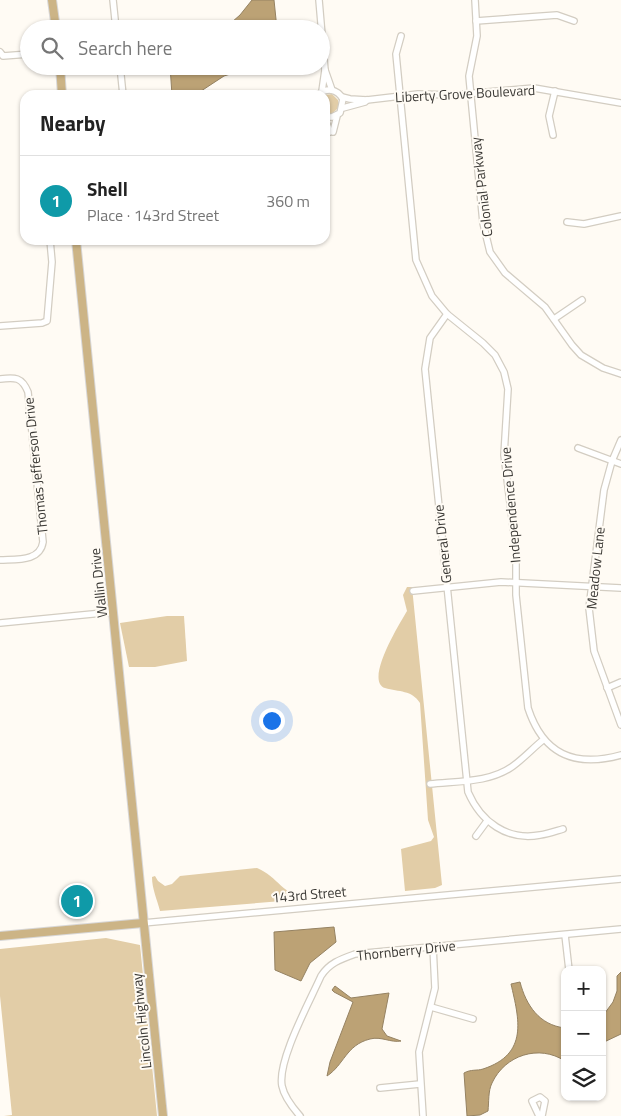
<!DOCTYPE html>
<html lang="en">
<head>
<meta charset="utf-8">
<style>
	:root { --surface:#fff; --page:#f6f6f6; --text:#222; --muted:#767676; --line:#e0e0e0; --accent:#832d9c }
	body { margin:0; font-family:"Titillium Web",sans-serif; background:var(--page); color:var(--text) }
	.controls { position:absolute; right:15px; bottom:15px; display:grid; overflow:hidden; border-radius:10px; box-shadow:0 1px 4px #0004 }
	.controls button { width:45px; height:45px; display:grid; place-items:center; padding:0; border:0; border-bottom:1px solid var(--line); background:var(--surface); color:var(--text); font:25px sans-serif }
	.you { position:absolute; left:271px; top:720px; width:18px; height:18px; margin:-12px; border:4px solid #fff; border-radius:50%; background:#1a73e8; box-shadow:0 0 0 8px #1a73e833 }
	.badge { display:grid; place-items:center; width:32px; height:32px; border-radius:50%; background:var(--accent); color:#fff; font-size:16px; font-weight:700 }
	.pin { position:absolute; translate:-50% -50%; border:2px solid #fff; box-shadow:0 1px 5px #0006 }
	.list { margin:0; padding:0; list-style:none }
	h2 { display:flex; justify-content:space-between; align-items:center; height:65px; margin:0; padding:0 20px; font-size:21px }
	h2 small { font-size:16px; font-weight:400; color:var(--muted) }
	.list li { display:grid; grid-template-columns:32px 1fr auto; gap:15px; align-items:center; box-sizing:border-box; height:90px; padding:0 20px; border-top:1px solid var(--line) }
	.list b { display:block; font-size:19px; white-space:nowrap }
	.list p { margin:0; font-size:16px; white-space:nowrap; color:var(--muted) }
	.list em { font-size:16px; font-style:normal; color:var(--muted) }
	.icon { flex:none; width:28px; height:28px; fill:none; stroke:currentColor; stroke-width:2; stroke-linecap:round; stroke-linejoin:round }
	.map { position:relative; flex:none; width:621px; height:1116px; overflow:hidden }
	.search { position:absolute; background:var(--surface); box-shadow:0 1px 4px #0004; left:20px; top:20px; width:310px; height:55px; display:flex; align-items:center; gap:12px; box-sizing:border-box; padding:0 18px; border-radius:28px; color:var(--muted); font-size:19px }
	.panel { position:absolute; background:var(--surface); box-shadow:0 1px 4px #0004; left:20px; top:90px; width:310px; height:155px; border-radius:15px }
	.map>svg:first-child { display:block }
</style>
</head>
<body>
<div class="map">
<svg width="621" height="1116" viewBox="0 0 621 1116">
	<rect width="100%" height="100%" fill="#fffbf4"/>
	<g fill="#e2cda7">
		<path d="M332,94L338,100L339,107L333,113L326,114L324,95Z"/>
		<path d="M407,587H412L442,885L435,888L405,891L401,849L431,841L434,837L428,820L420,703C412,690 399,692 385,688C364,681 400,623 407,611L403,595Z"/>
		<path d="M167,616H184L187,661L155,667H129L120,623Z"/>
		<path d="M257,868C278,877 283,895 307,899L160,911C157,899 152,889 152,877L155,876L158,881L165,886L172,884L180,876Z"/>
		<path d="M106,938L140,945L157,1116H4L12,1115L0,996V949Z"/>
	</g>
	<g fill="#bca275" stroke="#958262">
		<path d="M252,0H274L277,29H224L240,15Z"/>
		<path d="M170,66H256L224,76L195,95H172Z"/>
		<path d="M334,927L336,942L310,963L301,981L275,970L274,932Z"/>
		<path d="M621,972V1034L602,1043V1017L613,1002L617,991V976Z"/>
		<path d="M520,982C526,1005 539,1025 565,1028V1061C539,1044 505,1055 492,1083C488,1091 489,1102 488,1111L480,1115L467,1116L464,1073C471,1069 477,1071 483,1069C529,1054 519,1019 511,984Z"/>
		<path d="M335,986L351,998L389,993L382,1029L387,1036L401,1041C391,1043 381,1036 370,1039C346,1045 344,1065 327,1076L330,1062L353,1002L334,992L332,990Z"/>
	</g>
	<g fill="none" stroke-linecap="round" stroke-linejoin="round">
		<g stroke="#d3cdc2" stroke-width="8">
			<g id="minor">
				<path d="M113,0L116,29"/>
				<path d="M319,0L325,70L322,91"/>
				<path d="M475,0L477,36L469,76L483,223L490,252L505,273L545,307L572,345L581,355L603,368L621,374"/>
				<path d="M476,21L557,15L574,21"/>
				<path d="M401,36L396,54L416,260L432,296L447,314L483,343L495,355L504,372L508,389L504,455L516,550V595L528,708C543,754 574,768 621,755"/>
				<path d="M0,52L3,56L29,54"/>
				<path d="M120,66L123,95"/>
				<path d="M325,70L332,90"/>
				<path d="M318,95C327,87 337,89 343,99L340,113L332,117H325"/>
				<path d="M342,97L350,99L367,100L418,94L452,95L534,88L621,103"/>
				<path d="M343,108L365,102L367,100"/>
				<path d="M325,119L330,132"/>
				<path d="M333,132L337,116"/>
				<path d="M553,135L549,116L555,91"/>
				<path d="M567,222L584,224L621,216"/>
				<path d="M447,314L430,338L425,369L468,792C481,822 507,841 540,835C548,834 556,831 563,829"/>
				<path d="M554,319L582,300"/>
				<path d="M0,326L42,323L47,321L52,262L50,240"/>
				<path d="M0,379C15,377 22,377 28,392L43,542C40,562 16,559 0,560"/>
				<path d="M621,440L612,461L604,490L589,608L594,651L621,725"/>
				<path d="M578,448L621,464"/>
				<path d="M413,591L501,582L621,588"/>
				<path d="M0,623L113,612"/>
				<path d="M607,688L621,682"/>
				<path d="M430,784C457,781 490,783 513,766C524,758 533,748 543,740"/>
				<path d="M476,836L487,821"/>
				<path d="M143,923L621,879"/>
				<path d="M565,935L569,970"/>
				<path d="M431,1007L473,1019"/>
				<path d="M380,1088L420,1084"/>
				<path d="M300,1116C293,1108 284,1096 282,1086C277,1061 310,1001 321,976C329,963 341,959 355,954L621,929"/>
				<path d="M423,1116L419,1052L435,988L433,946"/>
				<path d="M539,1116L532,1101L540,1097L545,1101L542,1116"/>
			</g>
		</g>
		<g stroke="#d8d7d7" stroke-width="10">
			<g id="major">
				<path d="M52,0L56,29"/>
				<path d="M60,66L62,95"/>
				<path d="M76,240L163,1116"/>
				<path d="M0,936L143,923"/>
			</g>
		</g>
		<use href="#minor" stroke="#fff" stroke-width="5.5"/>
		<use href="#major" stroke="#ccb486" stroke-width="8"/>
	</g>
	<g text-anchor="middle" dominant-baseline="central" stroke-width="4" stroke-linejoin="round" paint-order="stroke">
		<g font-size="14" fill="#3b3935" stroke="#fffbf4">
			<text transform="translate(465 93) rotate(-3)">Liberty Grove Boulevard</text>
			<text transform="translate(481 187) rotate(-97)">Colonial Parkway</text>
			<text transform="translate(35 466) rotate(-96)">Thomas Jefferson Drive</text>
			<text transform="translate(510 505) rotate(-95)">Independence Drive</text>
			<text transform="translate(442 544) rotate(-96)">General Drive</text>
			<text transform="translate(595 568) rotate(-84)">Meadow Lane</text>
			<text transform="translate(98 583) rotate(-96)">Wallin Drive</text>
			<text transform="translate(309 894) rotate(-5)">143rd Street</text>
			<text transform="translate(406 950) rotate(-6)">Thornberry Drive</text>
			<text transform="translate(141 1021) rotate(-96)">Lincoln Highway</text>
		</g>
	</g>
</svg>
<div class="controls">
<button>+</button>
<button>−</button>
<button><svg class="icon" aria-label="layers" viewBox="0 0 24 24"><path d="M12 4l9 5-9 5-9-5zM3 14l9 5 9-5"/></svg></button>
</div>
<div class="you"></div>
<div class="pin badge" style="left:77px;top:901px;background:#0f9aa8">1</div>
<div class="search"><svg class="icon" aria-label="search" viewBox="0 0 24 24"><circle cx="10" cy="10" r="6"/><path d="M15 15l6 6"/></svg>Search here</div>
<section class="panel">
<h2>Nearby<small></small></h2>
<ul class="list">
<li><span class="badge" style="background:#0f9aa8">1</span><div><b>Shell</b><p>Place · 143rd Street</p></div><em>360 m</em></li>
</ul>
</section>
</div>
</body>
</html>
